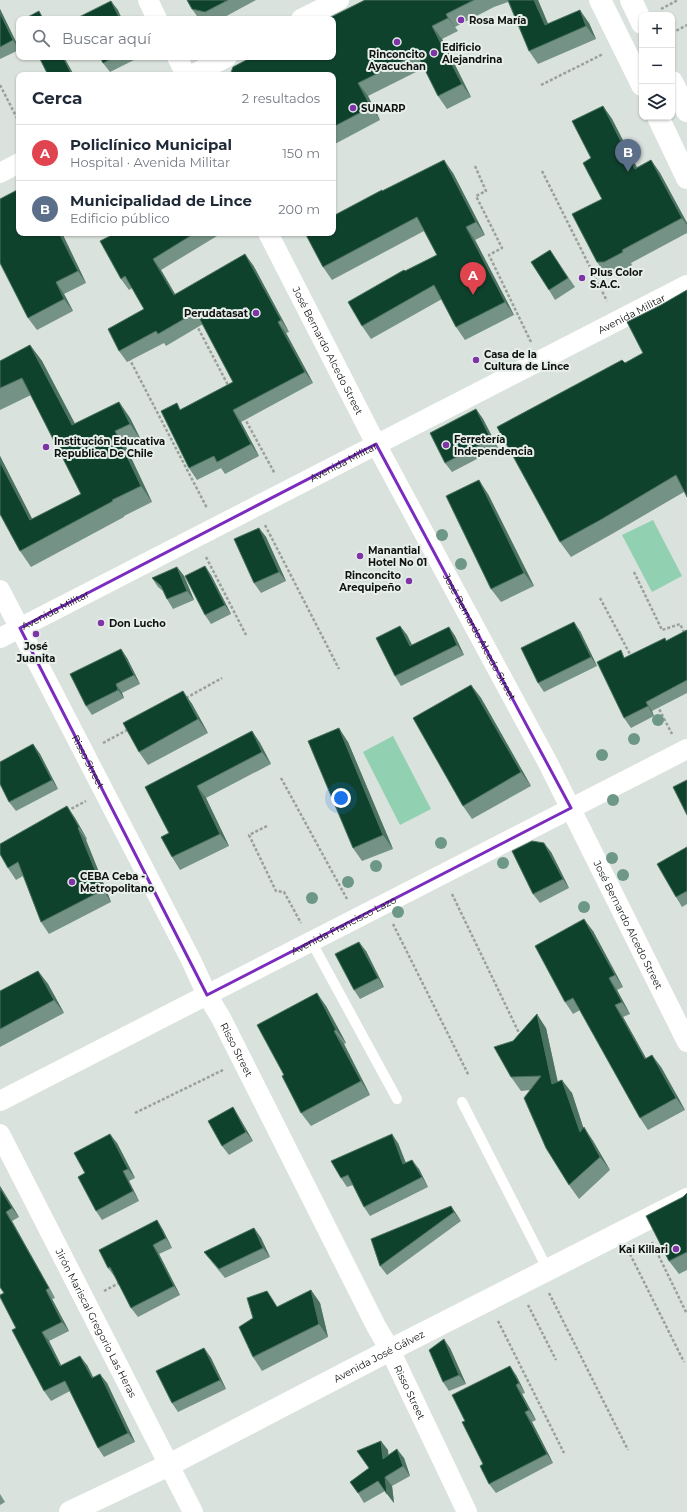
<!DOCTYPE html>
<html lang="es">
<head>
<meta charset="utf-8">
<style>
	:root { --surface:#fff; --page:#f2f2f3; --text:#1f2937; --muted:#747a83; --line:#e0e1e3; --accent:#7f34a6 }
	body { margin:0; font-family:Montserrat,sans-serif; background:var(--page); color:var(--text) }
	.controls { position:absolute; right:12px; top:12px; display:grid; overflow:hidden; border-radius:8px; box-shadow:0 1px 3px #0004 }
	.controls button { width:36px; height:36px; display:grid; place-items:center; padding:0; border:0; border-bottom:1px solid var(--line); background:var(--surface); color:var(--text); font:20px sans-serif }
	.you { position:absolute; left:341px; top:798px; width:14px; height:14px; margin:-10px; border:3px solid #fff; border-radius:50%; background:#1a73e8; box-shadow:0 0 0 6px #1a73e833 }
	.badge { display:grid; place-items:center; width:26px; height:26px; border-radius:50%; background:var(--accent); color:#fff; font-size:13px; font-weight:700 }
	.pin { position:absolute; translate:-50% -33px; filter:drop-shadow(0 1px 2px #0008) }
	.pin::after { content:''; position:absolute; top:21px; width:14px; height:12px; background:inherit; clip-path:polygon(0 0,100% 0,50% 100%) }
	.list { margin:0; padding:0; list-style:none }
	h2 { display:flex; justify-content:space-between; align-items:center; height:52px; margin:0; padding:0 16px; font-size:17px }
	h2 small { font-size:13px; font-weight:400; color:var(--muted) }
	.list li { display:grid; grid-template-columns:26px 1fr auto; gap:12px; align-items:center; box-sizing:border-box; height:56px; padding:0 16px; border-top:1px solid var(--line) }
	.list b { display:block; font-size:15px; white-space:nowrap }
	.list p { margin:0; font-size:13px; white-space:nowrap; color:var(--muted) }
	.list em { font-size:13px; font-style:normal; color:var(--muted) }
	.icon { flex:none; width:22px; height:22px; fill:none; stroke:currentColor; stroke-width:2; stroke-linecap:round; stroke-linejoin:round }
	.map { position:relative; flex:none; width:687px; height:1512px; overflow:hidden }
	.search { position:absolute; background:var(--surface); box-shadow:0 1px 3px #0004; left:16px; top:16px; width:320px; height:44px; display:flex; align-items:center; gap:10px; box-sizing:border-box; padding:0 14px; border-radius:8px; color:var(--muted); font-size:15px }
	.panel { position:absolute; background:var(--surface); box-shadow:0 1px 3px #0004; left:16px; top:72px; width:320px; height:164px; border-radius:8px }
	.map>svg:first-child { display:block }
</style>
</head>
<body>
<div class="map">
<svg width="687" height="1512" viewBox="0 0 687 1512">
	<rect width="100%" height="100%" fill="#dae2dd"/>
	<g fill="#91d0b0">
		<path d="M653,520L682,576L652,592L622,535Z"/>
		<path d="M393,736L431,809L400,825L363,752Z"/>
	</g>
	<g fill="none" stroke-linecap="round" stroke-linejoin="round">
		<g stroke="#9aa19d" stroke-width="2.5" stroke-dasharray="3 2" stroke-linecap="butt">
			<path d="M661,9L678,0"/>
			<path d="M672,33L687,25"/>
			<path d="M0,85L19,122"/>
			<path d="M541,85L603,54"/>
			<path d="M475,166L486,191L476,196L502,248L489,255L531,342"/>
			<path d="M542,171L607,301"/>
			<path d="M196,324L229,387"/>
			<path d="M129,358L207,508"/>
			<path d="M244,417L275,474"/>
			<path d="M265,525L339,669"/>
			<path d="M206,557L246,635"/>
			<path d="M634,572L662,630L680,624L687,638"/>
			<path d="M600,598L632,658"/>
			<path d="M186,698L222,678"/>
			<path d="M657,705L672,734"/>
			<path d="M103,743L129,729"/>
			<path d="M281,778L347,899"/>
			<path d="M67,811L86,801"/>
			<path d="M267,826L249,835L276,891L284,892L301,923"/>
			<path d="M452,894L520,1035"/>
			<path d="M393,924L469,1076"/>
			<path d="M135,1113L223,1070"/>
			<path d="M652,1242L687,1314"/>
			<path d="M630,1254L684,1362"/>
			<path d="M104,1291L121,1282"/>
			<path d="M549,1293L628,1450"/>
			<path d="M528,1305L556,1360"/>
			<path d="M498,1321L564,1453"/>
		</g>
		<g stroke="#fff" stroke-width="10">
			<path d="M311,941L397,1099"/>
			<path d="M462,1102L548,1270"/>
		</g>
		<g stroke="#fff" stroke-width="20">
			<path d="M148,0L157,19"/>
			<path d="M301,19L339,0"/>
			<path d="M177,57L186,75"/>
			<path d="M192,75L227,57"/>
			<path d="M0,173L19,163"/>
			<path id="s1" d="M268,233L376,444L549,765L687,1042"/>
			<path id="s2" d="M0,590L191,960L207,995L221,1018L376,1326L390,1350L467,1512"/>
			<path id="s3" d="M0,638L687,285"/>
			<path id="s4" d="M0,1101L687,749"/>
			<path id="s5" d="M0,1134L193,1512"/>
		</g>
		<path stroke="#fff" stroke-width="22" id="s6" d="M70,1512L169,1465L390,1350L687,1199"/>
		<g stroke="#fff" stroke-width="22">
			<path d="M600,0L642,85"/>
			<path d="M631,0L642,23"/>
			<path d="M672,82L687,111"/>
			<path d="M658,117L687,178"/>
		</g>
	</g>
	<g fill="#6d9786">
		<circle cx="442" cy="535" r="6"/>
		<circle cx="461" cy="564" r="6"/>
		<circle cx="658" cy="720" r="6"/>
		<circle cx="634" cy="739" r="6"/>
		<circle cx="602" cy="755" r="6"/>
		<circle cx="613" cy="800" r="6"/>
		<circle cx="441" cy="843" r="6"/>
		<circle cx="612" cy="858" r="6"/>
		<circle cx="503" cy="863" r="6"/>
		<circle cx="376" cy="866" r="6"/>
		<circle cx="623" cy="875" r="6"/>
		<circle cx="348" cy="882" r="6"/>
		<circle cx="312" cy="898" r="6"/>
		<circle cx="584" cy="907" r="6"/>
		<circle cx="398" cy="912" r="6"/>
	</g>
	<g fill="#749285">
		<path d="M187,0H256L221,19H199L192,9Z"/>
		<path d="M365,0H538L548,24L589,23L596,39L538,64L529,51L508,2L494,7L455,27L458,31L442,39L471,97L447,109L438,96L424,68L368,96L380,120L333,145V75Z"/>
		<path d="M0,9L19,48V50L0,59Z"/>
		<path d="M100,57H137L136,59L110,72L103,63Z"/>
		<path d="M603,106L612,119L637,167L651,160L660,173L687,223V233L631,263L632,265L613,275H606L597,262L602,199L591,158Z"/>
		<path d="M453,173L485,235L475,240L514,315L465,340L456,327L442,299L371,339L362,326L405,271L437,255L424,231L332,280L323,267L382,191Z"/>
		<path d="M19,233H62L86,283L64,294L73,311L37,330L28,318Z"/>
		<path d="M116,233H222L161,270L175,294L253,265L289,332L286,333L313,383L241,422L259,456L225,474L221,468L197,480L189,468L181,409L233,382L203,324L166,346L164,343L127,362L119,351L144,309L132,288L129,290L121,279Z"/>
		<path d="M556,259L575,287L555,300L549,290Z"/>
		<path d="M661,305L684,492L612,534L571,557L560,542L625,363L643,353Z"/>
		<path d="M30,345L42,361L75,424L119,402L130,418L141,440L126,447L152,502L124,516V517L31,567L20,551L0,514V456L32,519L81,494L31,395L0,410V361Z"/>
		<path d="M476,409L483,419L498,448L452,472L445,463Z"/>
		<path d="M488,494L534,586L501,602L491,589Z"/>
		<path d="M259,528L266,537L286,581L261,593L254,583Z"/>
		<path d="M205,566L211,575L231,614L211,624L205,615Z"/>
		<path d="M177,567L184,576L194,600L173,609L167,599L163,591L158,587L152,578Z"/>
		<path d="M400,626L407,635L412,645L449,627L455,636L464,655L401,686L395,676Z"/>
		<path d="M687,630V693L652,711L654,716L631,728L624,718L626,657L667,641Z"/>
		<path d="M580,631L597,666L544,692L538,683Z"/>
		<path d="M121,649L127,658L140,684L122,693L124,698L92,715L86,706Z"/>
		<path d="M471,685L481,698L531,786L472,819L463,806Z"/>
		<path d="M183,691L192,704L208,733L148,765L139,752Z"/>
		<path d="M252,731L260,743L271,764L206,798L229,846L180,870L172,857L169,833L145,787Z"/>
		<path d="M348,742L393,849L362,861L353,848Z"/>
		<path d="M33,744L40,754L58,789L16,811L9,802Z"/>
		<path d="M67,806L75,818L87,839L86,840L111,902L49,934L41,922L23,876L16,880L8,868Z"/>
		<path d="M687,847V904L682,907L676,897Z"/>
		<path d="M551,852L569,888L540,903L533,894Z"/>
		<path d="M593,931L623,987L617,990L630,1014L623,1017L646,1058L661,1067L685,1110L648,1130L640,1118L580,1010L573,1014L565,1002Z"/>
		<path d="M366,951L384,987L360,999L354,990Z"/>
		<path d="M38,971L48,984L64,1013L0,1047V991Z"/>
		<path d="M326,1006L346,1043L344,1044L370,1095L311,1126L301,1113L284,1075Z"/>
		<path d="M546,1028L558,1082L572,1093L583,1127L593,1141L610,1170L579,1199L569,1185L530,1090L521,1091L511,1077L513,1041Z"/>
		<path d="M233,1107L239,1117L253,1141L229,1155L222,1146Z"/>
		<path d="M117,1143L135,1178L129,1181L139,1201L102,1220L96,1211L85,1173Z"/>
		<path d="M398,1143L406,1163L419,1169L428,1187L370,1216L364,1207L353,1185L347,1187L341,1178Z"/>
		<path d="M0,1186L19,1217L12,1221L55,1298L52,1299L69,1331L49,1341L61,1365H87L93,1377L107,1383L135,1442L104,1457L98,1448L70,1391L51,1401L44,1391L16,1328L4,1293L0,1287Z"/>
		<path d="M687,1193V1270L679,1274L669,1261L683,1197Z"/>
		<path d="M451,1206L461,1221L387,1275L380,1266Z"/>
		<path d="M157,1220L163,1230L172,1248L159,1254L180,1295L138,1317L131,1308L115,1277L108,1268Z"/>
		<path d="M254,1228L261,1238L270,1257L225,1278L211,1261L204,1252Z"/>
		<path d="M311,1290L320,1303L328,1337L262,1371L253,1357L277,1307Z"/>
		<path d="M204,1348L211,1358L226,1389L178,1412L172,1403Z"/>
		<path d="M450,1348L466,1384L449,1391L443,1382Z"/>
		<path d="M516,1375L525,1393L522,1394L536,1420L532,1422L553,1463L496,1493L489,1484L483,1464L465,1421Z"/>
		<path d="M388,1450V1455L404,1458L410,1476L392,1486L394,1503L385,1491L364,1503L358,1493L369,1468Z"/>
		<path d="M0,1494L5,1502L0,1505Z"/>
	</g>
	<g fill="#4c7262">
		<path d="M534,0H538L554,38L545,25Z"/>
		<path d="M111,1L118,10L122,19H120Z"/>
		<path d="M0,9L19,48V49L13,40L0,13Z"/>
		<path d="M580,10L589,23L596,39L586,26Z"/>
		<path d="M446,14L455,27L458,31L448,18Z"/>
		<path d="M432,26L442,39L471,97L462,84Z"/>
		<path d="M63,57H64L74,75H72Z"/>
		<path d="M358,83L368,96L380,120L371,107Z"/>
		<path d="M603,106L612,119L644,182L635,169Z"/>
		<path d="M444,160L453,173L485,235L476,222Z"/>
		<path d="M651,160L660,173L687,223V225L682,218Z"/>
		<path d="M466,227L475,240L514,315L505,302Z"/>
		<path d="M59,233H62L86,283L78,271Z"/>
		<path d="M245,254L253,265L289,332L281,320Z"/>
		<path d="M153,259L161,270L182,306L174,295Z"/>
		<path d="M56,282L64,294L73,311L64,299Z"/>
		<path d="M278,322L286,333L313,383L305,372Z"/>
		<path d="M30,345L42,361L84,441L72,425Z"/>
		<path d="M119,402L130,418L141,440L130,424Z"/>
		<path d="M476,409L483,419L498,448L491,439Z"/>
		<path d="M233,410L241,422L259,456L251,444Z"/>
		<path d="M115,431L126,447L152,502L141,486Z"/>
		<path d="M0,456L41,536L30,520L0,462Z"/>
		<path d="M479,480L488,494L534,586L524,573Z"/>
		<path d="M259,528L266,537L286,581L279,572Z"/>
		<path d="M205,566L211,575L231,614L225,605Z"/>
		<path d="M177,567L184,576L194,600L187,591Z"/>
		<path d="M574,622L580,631L597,666L591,657Z"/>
		<path d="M400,626L407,635L417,655L410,646Z"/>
		<path d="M449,627L455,636L464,655L457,645Z"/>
		<path d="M121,649L127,658L140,684L134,675Z"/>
		<path d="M116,684L122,693L124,698L118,690Z"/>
		<path d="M471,685L481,698L531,786L521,772Z"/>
		<path d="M183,691L192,704L208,733L198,719Z"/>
		<path d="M646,702L652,711L654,716L648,706Z"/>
		<path d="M339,728L348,742L393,849L383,835Z"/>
		<path d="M252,731L260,743L271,764L262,752Z"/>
		<path d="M33,744L40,754L58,789L52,780Z"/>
		<path d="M197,786L206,798L229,846L220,834Z"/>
		<path d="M67,806L75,818L87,839L79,827Z"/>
		<path d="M78,828L86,840L111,902L103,890Z"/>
		<path d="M544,843L551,852L569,888L563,879Z"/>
		<path d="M584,919L593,931L623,987L615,975Z"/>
		<path d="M359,942L366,951L384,987L378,978Z"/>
		<path d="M38,971L48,984L64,1013L54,1000Z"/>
		<path d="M609,978L617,990L630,1014L622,1002Z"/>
		<path d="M317,993L326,1006L346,1043L336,1030Z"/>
		<path d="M615,1005L623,1017L653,1071L645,1059Z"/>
		<path d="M537,1014L546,1028L561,1098L552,1084Z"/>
		<path d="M334,1031L344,1044L370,1095L361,1081Z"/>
		<path d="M652,1055L661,1067L685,1110L676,1098Z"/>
		<path d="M562,1080L572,1093L589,1145L580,1132Z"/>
		<path d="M233,1107L239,1117L253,1141L246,1132Z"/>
		<path d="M584,1127L593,1141L610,1170L600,1157Z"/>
		<path d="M110,1134L117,1143L135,1178L128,1169Z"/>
		<path d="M392,1134L398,1143L410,1174L403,1164Z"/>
		<path d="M412,1160L419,1169L428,1187L422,1177Z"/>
		<path d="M123,1171L129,1181L139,1201L133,1191Z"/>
		<path d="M0,1186L19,1217L12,1208L0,1188Z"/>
		<path d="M451,1206L461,1221L454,1212Z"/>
		<path d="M6,1212L12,1221L55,1298L49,1288Z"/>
		<path d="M157,1220L163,1230L172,1248L166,1238Z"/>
		<path d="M254,1228L261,1238L270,1257L263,1248Z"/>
		<path d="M153,1245L159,1254L180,1295L174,1286Z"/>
		<path d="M46,1290L52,1299L69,1331L62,1322Z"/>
		<path d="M311,1290L320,1303L328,1337L319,1324Z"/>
		<path d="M42,1332L49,1341L66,1375L60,1366Z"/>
		<path d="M444,1339L450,1348L466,1384L459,1375Z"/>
		<path d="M204,1348L211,1358L226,1389L220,1380Z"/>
		<path d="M80,1356L87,1365L98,1387L92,1378Z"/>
		<path d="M510,1366L516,1375L525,1393L519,1383Z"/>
		<path d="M100,1374L107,1383L135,1442L128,1433Z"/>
		<path d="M516,1385L522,1394L536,1420L529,1410Z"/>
		<path d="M525,1412L532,1422L553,1463L547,1454Z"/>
		<path d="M381,1441L388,1450L390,1468L383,1459Z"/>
		<path d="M397,1449L404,1458L410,1476L403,1466Z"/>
		<path d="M385,1477L392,1486L394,1503L387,1494Z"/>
	</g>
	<g fill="#0f422d" stroke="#4c7262">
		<path d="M187,0H228L205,12L192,9Z"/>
		<path d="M365,0H474L446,14L448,18L432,26L462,84L438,96L417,54L358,83L371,107L333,127V75H230L233,67L252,57H333V19H327Z"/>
		<path d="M508,0H534L545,25L580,10L586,26L529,51Z"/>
		<path d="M111,1L120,19H80L79,17Z"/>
		<path d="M39,11L43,19H24Z"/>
		<path d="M0,13L13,40L0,47Z"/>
		<path d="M39,57H63L72,75H48Z"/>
		<path d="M100,57H115L103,63Z"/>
		<path d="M603,106L635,169L651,160L682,218L622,250L623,252L604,262H597L572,214L602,199L583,163L591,158L572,121Z"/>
		<path d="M444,160L476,222L466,227L505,302L456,327L434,285L362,326L348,302L404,270L405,271L437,255L417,217L323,267L305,233H333V216L382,190V191Z"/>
		<path d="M19,189V233H59L78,271L56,282L64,299L28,318L0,263V199Z"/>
		<path d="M116,233H195L153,259L174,295L245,254L281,320L278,322L305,372L233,410L251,444L217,462L214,456L189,468L161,411L177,403L180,410L233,382L196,312L158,334L156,331L119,351L108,329L144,309L125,276L121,279L100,241Z"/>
		<path d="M550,250L568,278L549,290L531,262Z"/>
		<path d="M687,290V497L676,475L602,519L560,542L497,427L622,360L625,363L643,353L627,322L661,305Z"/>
		<path d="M30,345L72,425L119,402L130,424L115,431L141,486L112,500L113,501L20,551L0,514V462L30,520L81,494L22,378L0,388V361Z"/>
		<path d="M476,409L491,439L445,463L430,433Z"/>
		<path d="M479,480L524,573L491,589L446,496Z"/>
		<path d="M259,528L279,572L254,583L234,539Z"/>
		<path d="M205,566L225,605L205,615L185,576Z"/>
		<path d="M177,567L187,591L167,599L161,586L152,578Z"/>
		<path d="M574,622L591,657L538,683L521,648Z"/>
		<path d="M400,626L410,646L449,627L457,645L395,676L376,638Z"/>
		<path d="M687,630V680L646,702L648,706L624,718L597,662L621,650L624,658L665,638L666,641Z"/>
		<path d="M121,649L134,675L116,684L118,690L86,706L70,674Z"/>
		<path d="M471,685L521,772L463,806L413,718Z"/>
		<path d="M183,691L198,719L139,752L123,723Z"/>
		<path d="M339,728L383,835L353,848L308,741Z"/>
		<path d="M252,731L262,752L197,786L220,834L172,857L161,837L169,833L145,787Z"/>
		<path d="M33,744L52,780L9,802L0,784V762Z"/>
		<path d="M687,780V815L673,787Z"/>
		<path d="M67,806L79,827L78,828L103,890L41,922L18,862L8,868L0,854V844Z"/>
		<path d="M532,841L544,843L563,879L533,894L512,851Z"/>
		<path d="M687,847V891L676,897L657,864Z"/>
		<path d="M584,919L615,975L609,978L622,1002L615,1005L645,1059L652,1055L676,1098L640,1118L573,998L565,1002L535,946Z"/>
		<path d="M359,942L378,978L354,990L335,954Z"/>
		<path d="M38,971L54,1000L0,1029V991Z"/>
		<path d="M317,993L336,1030L334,1031L361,1081L301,1113L282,1076L284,1075L257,1025Z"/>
		<path d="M537,1014L552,1084L562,1080L580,1132L584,1127L600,1157L569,1185L546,1148L524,1098L541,1076L511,1077L494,1047L513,1041Z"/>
		<path d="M233,1107L246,1132L222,1146L208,1121Z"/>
		<path d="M110,1134L128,1169L123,1171L133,1191L96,1211L78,1177L85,1173L74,1153Z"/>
		<path d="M392,1134L403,1164L412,1160L422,1177L364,1207L348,1175L341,1178L331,1161Z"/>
		<path d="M0,1188L12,1208L6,1212L49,1288L46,1290L62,1322L42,1332L60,1366L80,1356L92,1378L100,1374L128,1433L98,1448L65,1381L44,1391L12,1330L16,1328L0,1297V1295L4,1293L0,1287Z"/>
		<path d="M687,1193V1252L669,1261L646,1216L683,1197Z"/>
		<path d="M451,1206L454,1212L380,1266L371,1239Z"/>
		<path d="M157,1220L166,1238L153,1245L174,1286L131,1308L110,1267L108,1268L99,1250Z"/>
		<path d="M254,1228L263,1248L219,1269L204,1252Z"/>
		<path d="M311,1290L319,1324L253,1357L239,1327L253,1318L247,1298L267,1291L277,1307Z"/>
		<path d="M444,1339L459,1375L443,1382L429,1350Z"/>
		<path d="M204,1348L220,1380L172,1403L156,1371Z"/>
		<path d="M510,1366L519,1383L516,1385L529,1410L525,1412L547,1454L489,1484L480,1466L483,1464L462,1422L465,1421L452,1395Z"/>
		<path d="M381,1441L383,1459L397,1449L403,1466L385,1477L387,1494L378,1481L358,1493L350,1482L369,1468L357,1451Z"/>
	</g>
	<path fill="none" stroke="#7b2cbf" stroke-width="3" stroke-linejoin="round" d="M376,444L571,808L207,995L20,628Z"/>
	<g fill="#7f34a6" stroke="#e7efeb" stroke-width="1.5">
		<circle cx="461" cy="20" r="4"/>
		<circle cx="397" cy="42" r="4"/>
		<circle cx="434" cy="53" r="4"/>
		<circle cx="353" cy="108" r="4"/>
		<circle cx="582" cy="278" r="4"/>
		<circle cx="256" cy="313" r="4"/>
		<circle cx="476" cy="360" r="4"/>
		<circle cx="446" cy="445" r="4"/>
		<circle cx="46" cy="447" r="4"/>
		<circle cx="360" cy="556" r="4"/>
		<circle cx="409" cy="581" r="4"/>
		<circle cx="101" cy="623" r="4"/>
		<circle cx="36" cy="634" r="4"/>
		<circle cx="72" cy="882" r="4"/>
		<circle cx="676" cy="1249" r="4"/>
	</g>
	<g text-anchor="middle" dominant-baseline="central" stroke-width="4" stroke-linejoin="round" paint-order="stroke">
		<g font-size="10" font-weight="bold" fill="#101311" stroke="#e7efeb" text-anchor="start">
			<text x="469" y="20">Rosa María</text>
			<text x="442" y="47">Edificio<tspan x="442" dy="12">Alejandrina</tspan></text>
			<text x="397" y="54" text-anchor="middle">Rinconcito<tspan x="397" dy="12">Ayacuchan</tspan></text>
			<text x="361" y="108">SUNARP</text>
			<text x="590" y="272">Plus Color<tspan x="590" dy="12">S.A.C.</tspan></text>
			<text x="248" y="313" text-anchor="end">Perudatasat</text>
			<text x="484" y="354">Casa de la<tspan x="484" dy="12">Cultura de Lince</tspan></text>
			<text x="454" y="439">Ferretería<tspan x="454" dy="12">Independencia</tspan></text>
			<text x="54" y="441">Institución Educativa<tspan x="54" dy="12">Republica De Chile</tspan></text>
			<text x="368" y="550">Manantial<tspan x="368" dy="12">Hotel No 01</tspan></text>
			<text x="401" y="575" text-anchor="end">Rinconcito<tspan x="401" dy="12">Arequipeño</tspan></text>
			<text x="109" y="623">Don Lucho</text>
			<text x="36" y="646" text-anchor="middle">José<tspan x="36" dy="12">Juanita</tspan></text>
			<text x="80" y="876">CEBA Ceba -<tspan x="80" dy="12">Metropolitano</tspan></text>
			<text x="668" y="1249" text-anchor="end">Kai Killari</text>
		</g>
		<g font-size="10" fill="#101311" stroke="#e7efeb">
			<text stroke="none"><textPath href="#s3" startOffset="710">Avenida Militar</textPath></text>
			<text stroke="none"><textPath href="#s1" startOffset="132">José Bernardo Alcedo Street</textPath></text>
			<text stroke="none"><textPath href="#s3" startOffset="386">Avenida Militar</textPath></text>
			<text stroke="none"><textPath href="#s3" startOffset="62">Avenida Militar</textPath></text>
			<text stroke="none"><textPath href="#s1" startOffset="456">José Bernardo Alcedo Street</textPath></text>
			<text stroke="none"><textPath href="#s2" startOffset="193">Risso Street</textPath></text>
			<text stroke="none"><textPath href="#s1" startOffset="780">José Bernardo Alcedo Street</textPath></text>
			<text stroke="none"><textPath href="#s4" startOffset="386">Avenida Francisco Lazo</textPath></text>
			<text stroke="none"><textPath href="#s2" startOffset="517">Risso Street</textPath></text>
			<text stroke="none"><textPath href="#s5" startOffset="212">Jirón Mariscal Gregorio Las Heras</textPath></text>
			<text stroke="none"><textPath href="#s6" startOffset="346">Avenida José Gálvez</textPath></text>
			<text stroke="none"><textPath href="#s2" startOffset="901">Risso Street</textPath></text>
		</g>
	</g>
</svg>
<div class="controls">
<button>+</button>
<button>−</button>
<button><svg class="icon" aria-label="layers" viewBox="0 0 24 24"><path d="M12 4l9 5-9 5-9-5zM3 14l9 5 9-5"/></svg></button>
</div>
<div class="you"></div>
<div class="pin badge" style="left:473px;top:295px;background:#e0444e">A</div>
<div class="pin badge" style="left:628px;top:172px;background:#5c6f8a">B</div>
<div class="search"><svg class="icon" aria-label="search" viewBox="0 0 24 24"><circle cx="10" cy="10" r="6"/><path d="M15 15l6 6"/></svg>Buscar aquí</div>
<section class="panel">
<h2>Cerca<small>2 resultados</small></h2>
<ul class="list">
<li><span class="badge" style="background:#e0444e">A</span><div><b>Policlínico Municipal</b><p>Hospital · Avenida Militar</p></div><em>150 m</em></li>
<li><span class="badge" style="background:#5c6f8a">B</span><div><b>Municipalidad de Lince</b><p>Edificio público</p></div><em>200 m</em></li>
</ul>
</section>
</div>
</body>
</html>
